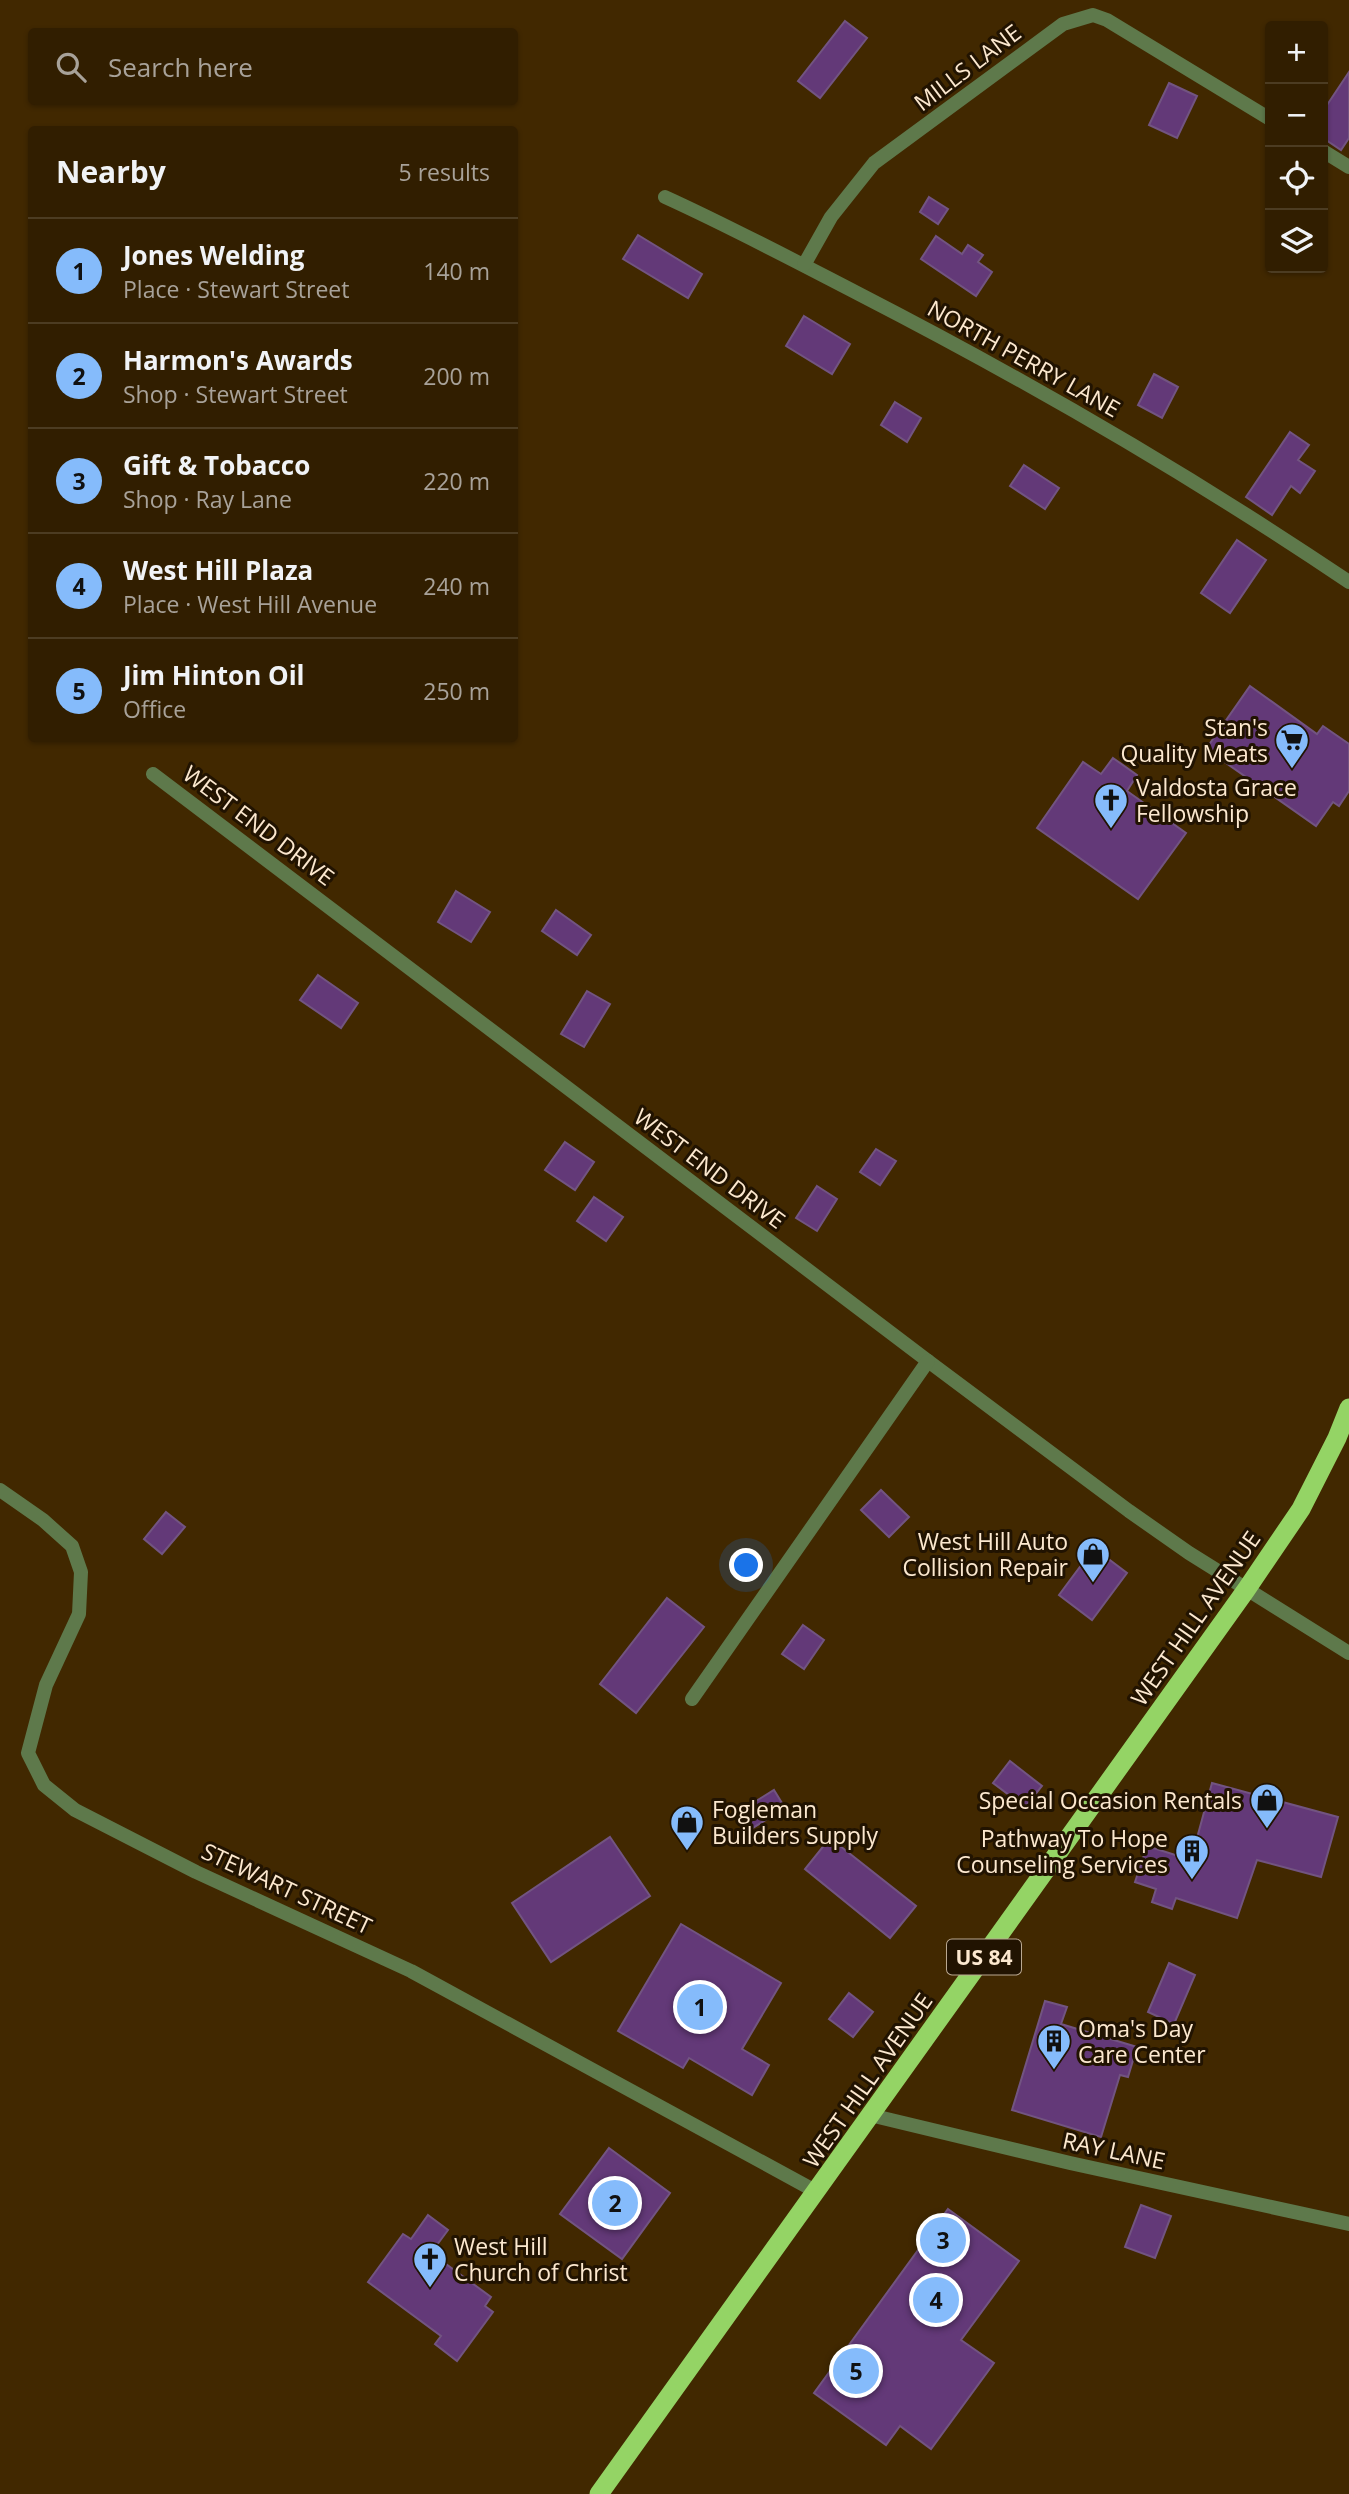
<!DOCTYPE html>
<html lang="en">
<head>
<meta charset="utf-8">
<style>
	:root { --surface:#311e00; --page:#3d2b0f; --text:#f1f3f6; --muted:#a8a299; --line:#4c3c22; --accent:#85bbfb }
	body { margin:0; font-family:"Open Sans",sans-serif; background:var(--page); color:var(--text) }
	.controls { position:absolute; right:21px; top:21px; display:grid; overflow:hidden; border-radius:7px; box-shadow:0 2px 5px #0004 }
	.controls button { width:63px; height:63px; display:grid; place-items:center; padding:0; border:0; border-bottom:2px solid var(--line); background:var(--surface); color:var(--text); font:35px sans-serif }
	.you { position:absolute; left:747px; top:1566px; width:24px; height:24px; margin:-18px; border:5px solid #fff; border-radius:50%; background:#1a73e8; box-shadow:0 0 0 10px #1a73e833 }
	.badge { display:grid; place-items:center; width:46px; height:46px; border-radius:50%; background:var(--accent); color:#111; font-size:23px; font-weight:700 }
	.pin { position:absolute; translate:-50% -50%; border:4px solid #fff; box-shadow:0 2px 7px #0006 }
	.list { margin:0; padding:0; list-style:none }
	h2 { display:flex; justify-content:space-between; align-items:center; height:91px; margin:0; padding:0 28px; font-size:30px }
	h2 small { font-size:23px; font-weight:400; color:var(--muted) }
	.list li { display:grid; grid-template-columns:46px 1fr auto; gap:21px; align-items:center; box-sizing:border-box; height:105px; padding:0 28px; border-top:2px solid var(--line) }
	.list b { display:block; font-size:26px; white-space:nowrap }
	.list p { margin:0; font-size:23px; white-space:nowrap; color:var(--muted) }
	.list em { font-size:23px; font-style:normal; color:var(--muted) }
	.icon { flex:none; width:38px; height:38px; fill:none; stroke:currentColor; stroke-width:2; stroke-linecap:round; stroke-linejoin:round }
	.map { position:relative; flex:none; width:1349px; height:2494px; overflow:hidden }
	.search { position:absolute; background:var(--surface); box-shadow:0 2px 5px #0004; left:28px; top:28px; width:490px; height:77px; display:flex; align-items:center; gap:18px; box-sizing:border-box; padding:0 24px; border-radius:7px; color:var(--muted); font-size:26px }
	.panel { position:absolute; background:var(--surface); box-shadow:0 2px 5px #0004; left:28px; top:126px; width:490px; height:616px; border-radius:7px }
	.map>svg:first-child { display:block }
</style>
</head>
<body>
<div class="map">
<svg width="1349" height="2494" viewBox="0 0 1349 2494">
	<rect width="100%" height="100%" fill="#412800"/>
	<g fill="#633978" stroke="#725481" stroke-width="2">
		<path d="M845,21L867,38L820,98L798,81Z"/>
		<path d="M1349,72V138L1341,150L1323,138V111Z"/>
		<path d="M1169,83L1197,96L1177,138L1149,125Z"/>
		<path d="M929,197L948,209L938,224L920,212Z"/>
		<path d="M638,235L702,274L688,298L623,259Z"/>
		<path d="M936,236L962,254L968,245L983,255L978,262L992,272L976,296L921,259Z"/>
		<path d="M804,316L850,344L832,374L786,346Z"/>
		<path d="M1154,374L1178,387L1162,418L1138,405Z"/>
		<path d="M895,402L921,418L907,442L881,425Z"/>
		<path d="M1290,432L1309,445L1298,460L1315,471L1300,493L1291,486L1272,515L1246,497Z"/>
		<path d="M1024,465L1059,488L1045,509L1010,486Z"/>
		<path d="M1237,540L1266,560L1230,613L1201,593Z"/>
		<path d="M1250,686L1317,734L1323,726L1349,744V791L1339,806L1333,802L1316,826L1206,749Z"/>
		<path d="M1113,758L1137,775L1127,791L1186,833L1138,899L1037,828L1083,762L1101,774Z"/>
		<path d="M456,891L490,912L471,942L438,922Z"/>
		<path d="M556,910L591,935L577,955L542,931Z"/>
		<path d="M318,975L358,1003L341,1028L300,1000Z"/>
		<path d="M587,991L610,1004L584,1047L561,1034Z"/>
		<path d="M565,1142L594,1162L575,1190L545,1170Z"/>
		<path d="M876,1149L896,1161L880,1185L860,1172Z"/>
		<path d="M817,1186L837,1199L817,1231L796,1218Z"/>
		<path d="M594,1197L623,1217L606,1241L577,1221Z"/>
		<path d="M881,1490L909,1517L889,1537L861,1510Z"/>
		<path d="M166,1512L185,1527L162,1554L144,1539Z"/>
		<path d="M1094,1548L1127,1573L1092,1620L1059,1595Z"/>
		<path d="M667,1598L704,1627L636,1713L600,1684Z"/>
		<path d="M803,1625L824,1640L804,1669L782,1654Z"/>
		<path d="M1010,1761L1042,1786L1025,1807L993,1783Z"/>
		<path d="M1212,1783L1338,1817L1321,1877L1257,1860L1237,1918L1176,1898L1172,1909L1152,1902L1156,1889L1135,1882L1147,1846L1191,1860Z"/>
		<path d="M774,1790L785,1808L751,1829L740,1811Z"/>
		<path d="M610,1837L650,1896L551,1962L512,1903Z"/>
		<path d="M830,1838L916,1906L890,1938L805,1869Z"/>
		<path d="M681,1924L781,1983L742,2049L769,2065L752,2095L689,2058L683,2068L618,2031Z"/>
		<path d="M1169,1963L1195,1975L1174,2024L1148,2012Z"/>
		<path d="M849,1993L873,2012L853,2037L829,2019Z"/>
		<path d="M1045,2001L1067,2007L1061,2024L1137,2047L1128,2077L1120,2075L1101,2137L1012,2110Z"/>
		<path d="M609,2148L670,2193L622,2259L560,2214Z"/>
		<path d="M1141,2205L1171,2216L1155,2258L1125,2247Z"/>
		<path d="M948,2209L1019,2261L961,2340L994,2363L931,2449L900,2426L886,2445L814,2393Z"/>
		<path d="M428,2215L448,2230L431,2253L491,2297L485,2306L493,2312L457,2361L435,2344L441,2336L368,2282L403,2234L411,2239Z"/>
	</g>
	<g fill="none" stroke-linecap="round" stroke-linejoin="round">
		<g stroke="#5e794b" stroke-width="14">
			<path d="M1323,151L1349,167"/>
			<path d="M665,197C731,227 795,261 859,294C1028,381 1192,476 1349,582"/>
			<path d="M804,265L831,217L874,163L1063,24L1093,15L1107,20L1270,119"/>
			<path d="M153,774L928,1361L1129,1511L1189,1553L1349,1653"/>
			<path d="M0,1490L43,1520L72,1546L81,1572L79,1614L46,1685L28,1753L44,1785L75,1810L196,1872L411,1971L817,2192"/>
			<path d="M692,1699L928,1361"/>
			<path d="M870,2115L1070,2163L1349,2224"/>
		</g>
		<path stroke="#94d465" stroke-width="19" d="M599,2494L1246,1590L1301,1509L1337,1438L1349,1408"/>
	</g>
	<defs>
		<g id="supermarket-pin" transform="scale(1.75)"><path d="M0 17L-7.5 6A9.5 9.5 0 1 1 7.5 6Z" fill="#85bbfb" stroke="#211301"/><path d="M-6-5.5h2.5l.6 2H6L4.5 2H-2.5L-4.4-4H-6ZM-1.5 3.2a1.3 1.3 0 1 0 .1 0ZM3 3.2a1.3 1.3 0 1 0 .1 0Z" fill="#111"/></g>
		<g id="church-pin" transform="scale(1.75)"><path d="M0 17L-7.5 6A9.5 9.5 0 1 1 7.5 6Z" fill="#85bbfb" stroke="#211301"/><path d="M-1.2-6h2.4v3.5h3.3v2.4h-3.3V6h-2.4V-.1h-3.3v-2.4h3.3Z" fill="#111"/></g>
		<g id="shop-pin" transform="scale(1.75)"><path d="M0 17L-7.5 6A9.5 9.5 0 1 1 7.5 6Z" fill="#85bbfb" stroke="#211301"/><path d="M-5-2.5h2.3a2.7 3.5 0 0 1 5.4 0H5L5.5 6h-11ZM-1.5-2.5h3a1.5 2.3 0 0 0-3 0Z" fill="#111"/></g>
		<g id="building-pin" transform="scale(1.75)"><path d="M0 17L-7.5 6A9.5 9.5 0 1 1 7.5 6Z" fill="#85bbfb" stroke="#211301"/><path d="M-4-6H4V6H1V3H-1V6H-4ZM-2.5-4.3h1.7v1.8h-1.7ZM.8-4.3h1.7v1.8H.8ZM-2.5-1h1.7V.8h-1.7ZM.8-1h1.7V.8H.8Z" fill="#111"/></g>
	</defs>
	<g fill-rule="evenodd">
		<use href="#supermarket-pin" x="1292" y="740"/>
		<use href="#church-pin" x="1111" y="800"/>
		<use href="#shop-pin" x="1093" y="1554"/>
		<use href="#shop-pin" x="1267" y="1800"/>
		<use href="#shop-pin" x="687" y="1822"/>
		<use href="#building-pin" x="1192" y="1851"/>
		<use href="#building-pin" x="1054" y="2041"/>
		<use href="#church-pin" x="430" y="2259"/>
	</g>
	<g text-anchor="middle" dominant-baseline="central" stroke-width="6" stroke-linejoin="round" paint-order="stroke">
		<rect fill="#211301" stroke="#baa891" stroke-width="2" x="947" y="1939.5" width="74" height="35" rx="5"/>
		<g font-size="21" font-weight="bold" fill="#fce8cf">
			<text x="984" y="1957">US 84</text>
		</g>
		<g font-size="23" fill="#fce8cf" stroke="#211301">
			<text transform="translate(967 67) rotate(-37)">MILLS LANE</text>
			<text transform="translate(1024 358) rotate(29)">NORTH PERRY LANE</text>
			<text transform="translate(259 825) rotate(37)">WEST END DRIVE</text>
			<text transform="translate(710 1168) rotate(37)">WEST END DRIVE</text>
			<text transform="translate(1195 1618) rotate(-55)">WEST HILL AVENUE</text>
			<text transform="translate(287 1888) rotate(25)">STEWART STREET</text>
			<text transform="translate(867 2080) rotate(-55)">WEST HILL AVENUE</text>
			<text transform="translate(1114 2150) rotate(12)">RAY LANE</text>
		</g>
		<g font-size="23" fill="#fce8cf" stroke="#211301" text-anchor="end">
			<text x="1268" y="727">Stan's<tspan x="1268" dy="26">Quality Meats</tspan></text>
			<text x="1136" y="787" text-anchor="start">Valdosta Grace<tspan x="1136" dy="26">Fellowship</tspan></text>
			<text x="1068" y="1541">West Hill Auto<tspan x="1068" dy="26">Collision Repair</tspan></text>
			<text x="1242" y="1800">Special Occasion Rentals</text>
			<text x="712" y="1809" text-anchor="start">Fogleman<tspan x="712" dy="26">Builders Supply</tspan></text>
			<text x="1168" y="1838">Pathway To Hope<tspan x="1168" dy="26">Counseling Services</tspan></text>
			<text x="1078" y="2028" text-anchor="start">Oma's Day<tspan x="1078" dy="26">Care Center</tspan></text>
			<text x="454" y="2246" text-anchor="start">West Hill<tspan x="454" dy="26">Church of Christ</tspan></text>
		</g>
	</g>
</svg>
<div class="controls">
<button>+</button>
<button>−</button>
<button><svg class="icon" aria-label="locate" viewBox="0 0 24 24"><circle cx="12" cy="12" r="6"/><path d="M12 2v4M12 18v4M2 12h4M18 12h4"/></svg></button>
<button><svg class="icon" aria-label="layers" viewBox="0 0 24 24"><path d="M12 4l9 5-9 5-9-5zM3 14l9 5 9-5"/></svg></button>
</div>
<div class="you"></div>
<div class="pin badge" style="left:700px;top:2007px">1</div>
<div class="pin badge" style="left:615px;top:2203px">2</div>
<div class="pin badge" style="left:943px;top:2240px">3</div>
<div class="pin badge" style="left:936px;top:2300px">4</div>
<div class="pin badge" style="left:856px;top:2371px">5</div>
<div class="search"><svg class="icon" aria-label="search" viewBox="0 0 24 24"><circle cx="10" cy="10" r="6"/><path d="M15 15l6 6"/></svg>Search here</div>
<section class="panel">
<h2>Nearby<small>5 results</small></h2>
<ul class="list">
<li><span class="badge">1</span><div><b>Jones Welding</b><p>Place · Stewart Street</p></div><em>140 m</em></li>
<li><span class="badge">2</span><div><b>Harmon's Awards</b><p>Shop · Stewart Street</p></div><em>200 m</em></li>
<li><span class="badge">3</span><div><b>Gift &amp; Tobacco</b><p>Shop · Ray Lane</p></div><em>220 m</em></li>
<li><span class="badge">4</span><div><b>West Hill Plaza</b><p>Place · West Hill Avenue</p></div><em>240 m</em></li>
<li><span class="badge">5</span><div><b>Jim Hinton Oil</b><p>Office</p></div><em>250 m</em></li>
</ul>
</section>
</div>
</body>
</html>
